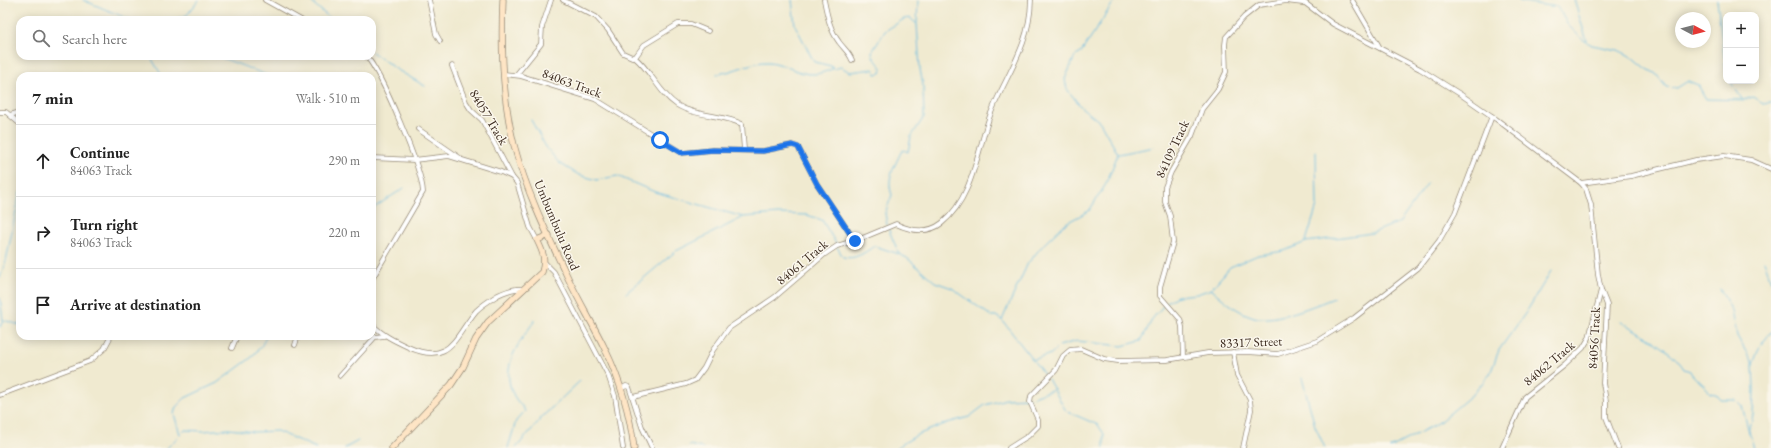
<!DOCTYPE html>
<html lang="en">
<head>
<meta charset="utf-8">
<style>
	:root { --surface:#fff; --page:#f6f6f6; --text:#222; --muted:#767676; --line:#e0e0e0 }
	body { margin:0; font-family:"EB Garamond",serif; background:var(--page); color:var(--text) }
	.controls { position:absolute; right:12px; top:12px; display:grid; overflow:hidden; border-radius:8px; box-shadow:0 2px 10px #0003 }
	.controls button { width:36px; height:36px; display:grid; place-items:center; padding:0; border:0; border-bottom:1px solid var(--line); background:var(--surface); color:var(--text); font:20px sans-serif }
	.compass { position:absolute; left:1675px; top:12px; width:36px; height:36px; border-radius:50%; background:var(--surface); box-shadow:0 2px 10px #0003; rotate:97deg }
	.stop { position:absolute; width:12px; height:12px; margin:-9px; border:3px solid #1a73e8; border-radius:50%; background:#fff }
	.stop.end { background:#1a73e8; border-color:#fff; box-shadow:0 1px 4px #0008 }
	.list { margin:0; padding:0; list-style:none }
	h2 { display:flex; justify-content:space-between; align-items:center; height:52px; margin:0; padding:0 16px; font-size:17px }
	h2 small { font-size:13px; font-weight:400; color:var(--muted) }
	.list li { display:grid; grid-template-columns:26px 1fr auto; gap:12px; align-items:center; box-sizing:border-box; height:72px; padding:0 16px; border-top:1px solid var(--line) }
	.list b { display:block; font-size:15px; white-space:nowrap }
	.list p { margin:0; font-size:13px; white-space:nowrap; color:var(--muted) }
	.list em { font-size:13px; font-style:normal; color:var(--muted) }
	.icon { flex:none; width:22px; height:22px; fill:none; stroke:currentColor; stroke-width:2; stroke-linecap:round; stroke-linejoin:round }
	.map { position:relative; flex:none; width:1771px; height:448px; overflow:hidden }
	.search { position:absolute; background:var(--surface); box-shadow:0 2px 10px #0003; left:16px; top:16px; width:360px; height:44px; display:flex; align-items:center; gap:10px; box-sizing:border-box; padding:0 14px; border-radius:12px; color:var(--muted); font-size:15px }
	.panel { position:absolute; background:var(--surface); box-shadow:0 2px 10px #0003; left:16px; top:72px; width:360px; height:268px; border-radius:12px }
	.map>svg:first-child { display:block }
</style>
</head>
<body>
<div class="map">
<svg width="1771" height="448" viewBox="0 0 1771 448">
	<rect width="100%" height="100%" fill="#fbf7ec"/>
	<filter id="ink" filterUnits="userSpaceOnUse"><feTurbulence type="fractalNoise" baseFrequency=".025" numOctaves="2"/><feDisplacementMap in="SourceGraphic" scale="8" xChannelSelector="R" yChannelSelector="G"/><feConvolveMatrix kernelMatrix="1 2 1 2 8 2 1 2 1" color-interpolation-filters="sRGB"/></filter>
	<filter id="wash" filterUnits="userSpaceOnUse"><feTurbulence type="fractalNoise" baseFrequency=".012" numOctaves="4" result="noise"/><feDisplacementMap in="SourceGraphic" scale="16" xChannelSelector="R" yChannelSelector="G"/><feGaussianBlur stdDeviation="0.9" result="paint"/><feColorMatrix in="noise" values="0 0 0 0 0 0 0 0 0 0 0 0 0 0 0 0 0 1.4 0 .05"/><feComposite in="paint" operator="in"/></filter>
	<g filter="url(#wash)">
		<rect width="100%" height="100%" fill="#f0ead0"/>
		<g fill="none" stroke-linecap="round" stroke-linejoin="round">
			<g stroke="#64b9e1" stroke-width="1">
				<path d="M83,0L131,20"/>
				<path d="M309,0L332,20"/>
				<path d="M792,0L795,25L814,62L831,66L833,69L841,67L850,72L873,69L876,74L881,73L882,69C879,62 873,60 872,52L885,31L904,19L910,18L917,24L920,69L923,86L924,117L911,137L908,152L904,150L901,152C894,168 886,178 892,195L885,213L887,225"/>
				<path d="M1518,0L1522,2L1558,7L1567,24L1582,39L1592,45L1618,50L1634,58L1646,68L1656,74L1666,87L1677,88L1688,81L1698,85L1706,99L1743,100L1753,97L1763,104L1771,103"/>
				<path d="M1574,0L1587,41"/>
				<path d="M1717,0L1726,72"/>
				<path d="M173,20L187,15L199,0"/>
				<path d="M917,23L918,0"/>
				<path d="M372,52L396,69L425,86"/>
				<path d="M150,56L162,76"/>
				<path d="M217,56L269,76"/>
				<path d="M717,74C735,72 751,61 769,62C784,63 798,75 814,74C820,74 827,71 832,69"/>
				<path d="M1730,81L1742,99"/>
				<path d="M531,120L546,147L559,163L579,175L597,180L617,176L655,192L743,217L778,214L807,215L822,220L837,245"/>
				<path d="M1119,154L1154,147"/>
				<path d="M372,209L404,188"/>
				<path d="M888,228L899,254L907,258L935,282L952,288L991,316H996L1002,320L1046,377"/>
				<path d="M1306,241L1317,206L1316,151"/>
				<path d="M837,247L843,257C856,260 863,253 875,246L899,254"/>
				<path d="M1764,261L1771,281"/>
				<path d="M0,277L6,261L20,192"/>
				<path d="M1211,289C1224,300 1237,312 1254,317C1273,323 1316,305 1334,298"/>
				<path d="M1720,289L1732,311L1737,336L1753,364"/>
				<path d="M626,293L676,251L742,218"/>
				<path d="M0,298L3,320L0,327"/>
				<path d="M1167,302L1177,296L1197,294L1211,289L1230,267L1258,255L1284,251L1306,242L1372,233L1400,222L1427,184"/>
				<path d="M3,320L20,325"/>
				<path d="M1002,320L1028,263L1044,244L1066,223L1089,211L1106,184L1118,154L1100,122L1081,107L1067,89L1065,79L1075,56L1080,54L1115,0"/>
				<path d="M1621,321C1642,334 1672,349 1684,369L1690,371C1693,379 1705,383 1710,393L1716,394L1721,400H1736L1742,406L1749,432"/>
				<path d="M1033,360L1051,354L1059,346L1077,341L1122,346L1141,341L1153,318L1164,305"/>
				<path d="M1302,378L1315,426L1325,448"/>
				<path d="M1048,379L1066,411L1098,425L1104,434V448"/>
				<path d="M1033,397L1054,389"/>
				<path d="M180,434L174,414L176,407L185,398L217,383L251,358L262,345L266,336"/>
				<path d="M689,445L703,448"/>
				<path d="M167,448L185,430L203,431L229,429L254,432L277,431L316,448"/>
				<path d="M345,448L358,441"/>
				<path d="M508,448L516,421L525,411C522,405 517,402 514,396C499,366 519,343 535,320"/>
				<path d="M516,448L544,415L580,381"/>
				<path d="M896,448L917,435L947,423L969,417L985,405L1006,399L1029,398"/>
				<path d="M1390,448L1438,423L1473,394L1490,374L1499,350L1527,311L1551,271"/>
				<path d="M1754,448L1749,432L1753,415L1754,390L1753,364L1760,346L1771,332"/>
			</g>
		</g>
	</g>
	<g filter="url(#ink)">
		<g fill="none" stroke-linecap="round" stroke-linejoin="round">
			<g stroke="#968a77" stroke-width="5.5">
				<g id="street">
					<path d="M265,0L301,20"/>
					<path d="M429,0L436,34L440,41"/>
					<path d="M563,0L596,17L608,30L623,53L632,57L636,56L644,45L678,24H691L708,31"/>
					<path d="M824,0C827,15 830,30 839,42C844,49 849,52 852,60"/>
					<path d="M1301,0L1333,24L1420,69L1460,94L1496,119L1581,183L1631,176L1696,160L1724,156L1751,160L1771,169"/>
					<path d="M1352,0L1380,48"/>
					<path d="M366,56C381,72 422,169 423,192L372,279"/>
					<path d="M634,57C651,70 658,92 677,105C696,117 722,114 742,124L744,150"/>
					<path d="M452,66L466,102L471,110L482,120L512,177"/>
					<path d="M504,74L521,76L595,99L682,153L713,150L763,151L792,145L798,147L817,184L855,241"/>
					<path d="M516,75L541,44L542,27L551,0"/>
					<path d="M0,112H6L20,124"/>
					<path d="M10,115L20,112"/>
					<path d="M418,129L460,158"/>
					<path d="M372,158L414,160L449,156L501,172L512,177L517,183L530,227L537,240"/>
					<path d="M1581,183L1586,189L1591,205L1598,275L1601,290L1607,305L1603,383L1606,401V417L1618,448"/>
					<path d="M545,263L554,272L608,375L615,396L623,448"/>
					<path d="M372,324C382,335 395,341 408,347C450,366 454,338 476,311C482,305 490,300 498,295C506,291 516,288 524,289"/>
					<path d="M295,345L298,336"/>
					<path d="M232,348L237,336"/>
					<path d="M1233,352L1237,375L1250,400L1251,410L1243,448"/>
					<path d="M1183,357L1182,327L1180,319L1160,296V287L1173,242L1170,216L1165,202V187L1171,172L1192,136L1202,109L1218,89L1226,72L1225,45L1226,37L1244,17L1259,5L1286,1L1303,3"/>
					<path d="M340,376L375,337L384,336"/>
					<path d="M621,389L626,386L629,387L642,427L652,448"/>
					<path d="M0,395L90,361L104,349L111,336"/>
					<path d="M633,397L686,384L695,380L704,368L713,350L729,328L775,297L825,254L837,246L860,239L896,224C911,231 928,234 942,223C974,197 977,149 991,113C1007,73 1030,46 1031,0"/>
					<path d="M1009,448L1028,436L1038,426V420L1030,402L1031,396L1056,370L1063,356L1070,350L1081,349L1104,359L1118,361L1167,360L1208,353L1248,352L1278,354L1317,341L1354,318L1418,268L1439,241L1455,213L1492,116"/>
					<path d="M1502,448L1525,397L1565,365L1583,348L1589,338L1601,290"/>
				</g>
			</g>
			<g stroke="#968a77" stroke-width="7">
				<g id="secondary">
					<path d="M503,0C501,48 502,98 514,145C526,191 548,236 569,280C580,303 594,326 605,349C620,380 630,414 634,448"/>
					<path d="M392,448L451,385L463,367L476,339L488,322L542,272C546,259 543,252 537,240L549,235"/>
				</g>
			</g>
			<use href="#street" stroke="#fff" stroke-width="4"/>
			<use href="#secondary" stroke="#fee5c5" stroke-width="5.5"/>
		</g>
	</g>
	<g fill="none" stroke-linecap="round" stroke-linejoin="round" filter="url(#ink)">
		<path stroke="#1a73e8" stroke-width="5" d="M660,140L682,153L713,150L763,151L792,145L798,147L817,184L855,241"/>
	</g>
	<g text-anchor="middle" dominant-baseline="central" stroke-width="3" stroke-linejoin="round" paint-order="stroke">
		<g font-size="13" fill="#3b2a1e" stroke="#fbf7ec">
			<text transform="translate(572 83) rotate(20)">84063 Track</text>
			<text transform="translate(489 117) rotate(59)">84057 Track</text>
			<text transform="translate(1172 149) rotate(-65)">84109 Track</text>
			<text transform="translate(557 225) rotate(67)">Umbumbulu Road</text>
			<text transform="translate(802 262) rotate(-40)">84061 Track</text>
			<text transform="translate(1594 338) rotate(-87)">84056 Track</text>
			<text transform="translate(1251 342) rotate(-2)">83317 Street</text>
			<text transform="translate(1549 363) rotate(-40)">84062 Track</text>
		</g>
	</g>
</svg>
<div class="controls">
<button>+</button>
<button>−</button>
</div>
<svg class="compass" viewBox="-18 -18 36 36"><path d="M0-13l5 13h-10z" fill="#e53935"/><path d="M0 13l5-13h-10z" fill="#767676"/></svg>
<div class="stop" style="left:660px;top:140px"></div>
<div class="stop end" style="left:855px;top:241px"></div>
<div class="search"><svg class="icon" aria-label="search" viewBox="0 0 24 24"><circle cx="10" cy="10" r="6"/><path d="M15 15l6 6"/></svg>Search here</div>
<section class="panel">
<h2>7 min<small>Walk · 510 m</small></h2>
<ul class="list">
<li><svg class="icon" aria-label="ahead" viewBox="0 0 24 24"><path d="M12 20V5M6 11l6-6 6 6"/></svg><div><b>Continue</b><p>84063 Track</p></div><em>290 m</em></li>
<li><svg class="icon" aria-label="right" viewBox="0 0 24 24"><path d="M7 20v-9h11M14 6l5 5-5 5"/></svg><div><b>Turn right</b><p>84063 Track</p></div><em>220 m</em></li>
<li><svg class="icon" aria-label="arrive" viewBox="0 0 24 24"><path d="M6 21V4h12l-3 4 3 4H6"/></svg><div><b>Arrive at destination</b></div></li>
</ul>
</section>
</div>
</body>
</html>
